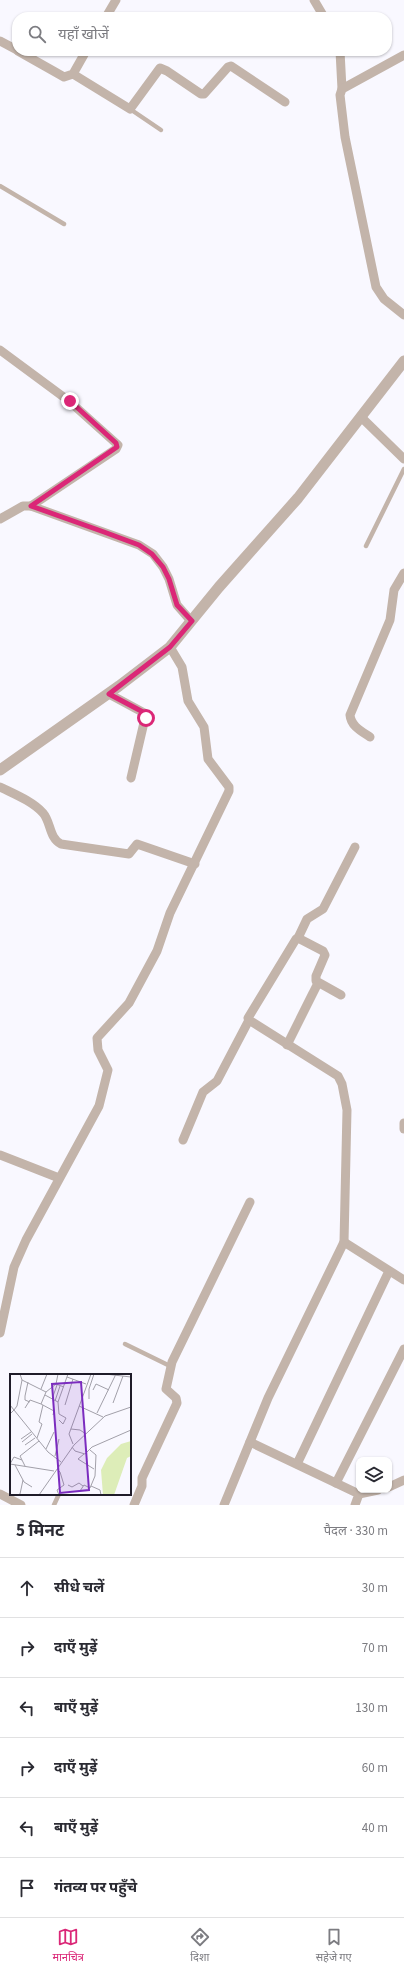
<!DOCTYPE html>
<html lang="hi">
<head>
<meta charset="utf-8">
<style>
	:root { --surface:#fff; --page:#f7f7f7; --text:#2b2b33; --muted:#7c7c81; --line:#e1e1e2; --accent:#db2777 }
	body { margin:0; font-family:"Source Sans 3","Noto Sans Devanagari",sans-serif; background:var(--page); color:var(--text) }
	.controls { position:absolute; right:12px; bottom:12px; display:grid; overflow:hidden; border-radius:8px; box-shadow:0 1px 3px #0004 }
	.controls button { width:36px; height:36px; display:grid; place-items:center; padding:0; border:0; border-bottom:1px solid var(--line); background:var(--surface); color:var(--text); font:20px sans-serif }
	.stop { position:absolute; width:12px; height:12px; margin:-9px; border:3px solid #db2777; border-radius:50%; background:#fff }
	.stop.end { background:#db2777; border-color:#fff; box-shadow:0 1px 4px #0008 }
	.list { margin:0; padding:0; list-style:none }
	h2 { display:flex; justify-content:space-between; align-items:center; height:52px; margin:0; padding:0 16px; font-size:17px }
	h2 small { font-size:13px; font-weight:400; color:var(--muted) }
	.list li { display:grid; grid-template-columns:26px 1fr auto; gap:12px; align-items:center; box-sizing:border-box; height:60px; padding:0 16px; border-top:1px solid var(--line) }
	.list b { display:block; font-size:15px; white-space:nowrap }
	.list em { font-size:13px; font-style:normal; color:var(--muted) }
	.icon { flex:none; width:22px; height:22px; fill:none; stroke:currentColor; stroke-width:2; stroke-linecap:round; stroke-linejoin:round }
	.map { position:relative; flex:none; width:404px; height:1505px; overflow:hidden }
	.search { position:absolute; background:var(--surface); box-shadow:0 1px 3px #0004; left:12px; right:12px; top:12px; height:44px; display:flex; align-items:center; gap:10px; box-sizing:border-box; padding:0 14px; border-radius:16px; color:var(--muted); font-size:15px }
	.sheet { height:412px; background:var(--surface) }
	nav { display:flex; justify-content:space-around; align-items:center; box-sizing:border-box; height:56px; border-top:1px solid var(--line); background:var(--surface); font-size:11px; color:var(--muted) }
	nav a { display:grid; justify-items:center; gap:2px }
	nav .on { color:var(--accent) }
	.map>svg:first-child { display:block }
</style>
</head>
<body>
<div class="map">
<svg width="404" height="1505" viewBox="0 0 404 1505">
	<rect width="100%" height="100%" fill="#f9f8ff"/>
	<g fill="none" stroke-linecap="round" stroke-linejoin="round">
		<g stroke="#c3b4aa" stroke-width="4.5">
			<path d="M130,109L161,130"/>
			<path d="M0,186L64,224"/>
			<path d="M366,546L404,469"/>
			<path d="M125,1344L170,1366"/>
			<path d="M54,1505L59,1494"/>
		</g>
		<g stroke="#c3b4aa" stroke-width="9">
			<path d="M314,0L324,17"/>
			<path d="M106,17L116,0"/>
			<path d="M0,41L17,50"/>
			<path d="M18,51L64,77L73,74L86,51"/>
			<path d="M340,51L342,89"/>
			<path d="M404,55L342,89L340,95L345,137L376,287L384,299L404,315"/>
			<path d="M73,74L130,109L160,68L167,71L201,94H204L228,67L231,66L285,102"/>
			<path d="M0,350L69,401L118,445L116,449L31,506"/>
			<path d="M361,417L404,459"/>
			<path d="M0,519L23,506H31L139,545L153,554L163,567L169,579L177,605L191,621"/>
			<path d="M109,694L146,714L131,778"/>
			<path d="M370,737C361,731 351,726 350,715L390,620L394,590L404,573"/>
			<path d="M0,787C14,794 32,801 43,813C51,822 49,838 61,844L129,854L137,844L195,864"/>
			<path d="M298,938L307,919L323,909L355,847"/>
			<path d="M287,1045L318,983"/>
			<path d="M404,1123V1129"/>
			<path d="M183,1140L203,1092L217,1081L249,1020"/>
			<path d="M0,1155L59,1178"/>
			<path d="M344,1242L404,1280"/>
			<path d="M0,1333L14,1267L26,1240L99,1106L108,1070L98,1050L97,1038L129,1003L157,951L170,913L229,791V787L208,759L204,727L188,701L182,667L170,647"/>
			<path d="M250,1442L359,1494L355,1505"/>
			<path d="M297,1464L389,1271"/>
			<path d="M336,1483L404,1349"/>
			<path d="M389,1487L404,1480"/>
			<path d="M0,1494L21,1505"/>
			<path d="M359,1494L378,1490"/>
			<path d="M134,1505L142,1486V1478L177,1403L176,1398L166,1389L172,1362L250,1202"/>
			<path d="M224,1505L268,1398L344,1242L347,1110L342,1084L338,1076L249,1020L248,1018L296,939L298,938L323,951L325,955L316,976V981L341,995"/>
		</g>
		<path stroke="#c3b4aa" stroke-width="11" d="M0,770L119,686L170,647L219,587L298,498L404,361"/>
	</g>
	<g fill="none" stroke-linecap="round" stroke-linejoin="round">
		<path stroke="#db2777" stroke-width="5" d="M70,401L116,443L117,447L31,506L104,532L139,545L152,554L163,567L169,579L177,605L192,621L170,647L109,694L143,712L146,714V718"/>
	</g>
	<g transform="translate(10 1374)">
		<rect width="121" height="121" fill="#f9f8ff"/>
		<path d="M121,67V82L117,84L104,121H93L91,96L97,84L111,70Z" fill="#ddedb8"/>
		<path fill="none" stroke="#a2a0a9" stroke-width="1" d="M48,0L46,10L54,13M95,0L121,3M57,3L76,10M12,6L36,18L31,30L44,37L43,41M18,8L15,22V26L20,28M31,15L37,0M83,16L86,10L99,16M36,18L46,10M35,21L48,28M42,25L47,11M79,25V15L84,0M45,27L50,12M103,29L113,2M0,31L4,36L7,32L12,6L10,0M55,31L63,5M69,32L93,43M15,34L20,26L31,30M87,39L106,0M0,40L4,36L38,78L51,88M49,46L53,50L56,44L49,40L48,28L58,0M61,55L70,56L76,60M27,64L32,50L29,48L33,31M11,65L21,58M12,68L22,60M63,70L59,60L81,0M15,71L25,64M62,73L65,77L75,80L82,73L121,56M36,75L44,58M74,80L68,85L84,95M45,82L49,65M0,90L44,97M0,90L4,83L12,86M5,91L14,108L22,113M15,92L10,82L29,67M47,95L50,98L54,111L47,116L49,121M58,111L62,113L69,109L73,112M81,112L90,116L91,121M70,117L74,111L80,114L85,102L86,81L80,76M7,121L10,120L13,106M29,121L64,71L95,42L121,33"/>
		<path fill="#7b2cbf" fill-opacity="0.15" stroke="#7b2cbf" stroke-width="2" d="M71,8L79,116L50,119L42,10Z"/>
		<rect width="121" height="121" fill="none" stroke="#1f1c29" stroke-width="2"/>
	</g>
</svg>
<div class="controls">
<button><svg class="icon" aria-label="layers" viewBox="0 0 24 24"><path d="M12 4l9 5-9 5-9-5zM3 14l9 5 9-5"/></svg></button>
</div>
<div class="stop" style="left:146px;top:718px"></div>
<div class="stop end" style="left:70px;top:401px"></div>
<div class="search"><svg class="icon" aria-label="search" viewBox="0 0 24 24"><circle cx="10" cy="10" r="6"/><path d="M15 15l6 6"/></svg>यहाँ खोजें</div>
</div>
<section class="sheet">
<h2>5 मिनट<small>पैदल · 330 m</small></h2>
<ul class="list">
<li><svg class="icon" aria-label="ahead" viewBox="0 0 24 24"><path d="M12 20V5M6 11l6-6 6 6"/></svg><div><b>सीधे चलें</b></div><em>30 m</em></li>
<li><svg class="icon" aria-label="right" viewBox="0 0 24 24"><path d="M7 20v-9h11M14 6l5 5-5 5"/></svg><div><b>दाएँ मुड़ें</b></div><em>70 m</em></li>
<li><svg class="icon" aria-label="left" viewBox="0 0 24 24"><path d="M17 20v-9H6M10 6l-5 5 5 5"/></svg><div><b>बाएँ मुड़ें</b></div><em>130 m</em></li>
<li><svg class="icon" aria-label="right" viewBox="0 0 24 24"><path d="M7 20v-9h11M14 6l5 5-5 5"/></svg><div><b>दाएँ मुड़ें</b></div><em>60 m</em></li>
<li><svg class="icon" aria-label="left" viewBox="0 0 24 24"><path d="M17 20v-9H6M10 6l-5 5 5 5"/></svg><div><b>बाएँ मुड़ें</b></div><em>40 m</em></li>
<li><svg class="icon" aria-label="arrive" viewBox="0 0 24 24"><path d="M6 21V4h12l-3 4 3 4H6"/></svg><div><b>गंतव्य पर पहुँचे</b></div></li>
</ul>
</section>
<nav>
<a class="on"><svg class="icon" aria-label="map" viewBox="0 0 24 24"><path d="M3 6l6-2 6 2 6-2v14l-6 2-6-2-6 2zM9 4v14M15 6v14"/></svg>मानचित्र</a>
<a><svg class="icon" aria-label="directions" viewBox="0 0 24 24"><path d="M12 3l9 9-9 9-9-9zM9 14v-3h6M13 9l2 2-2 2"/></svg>दिशा</a>
<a><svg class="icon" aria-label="saved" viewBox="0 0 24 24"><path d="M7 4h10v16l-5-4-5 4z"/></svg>सहेजे गए</a>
</nav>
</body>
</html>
